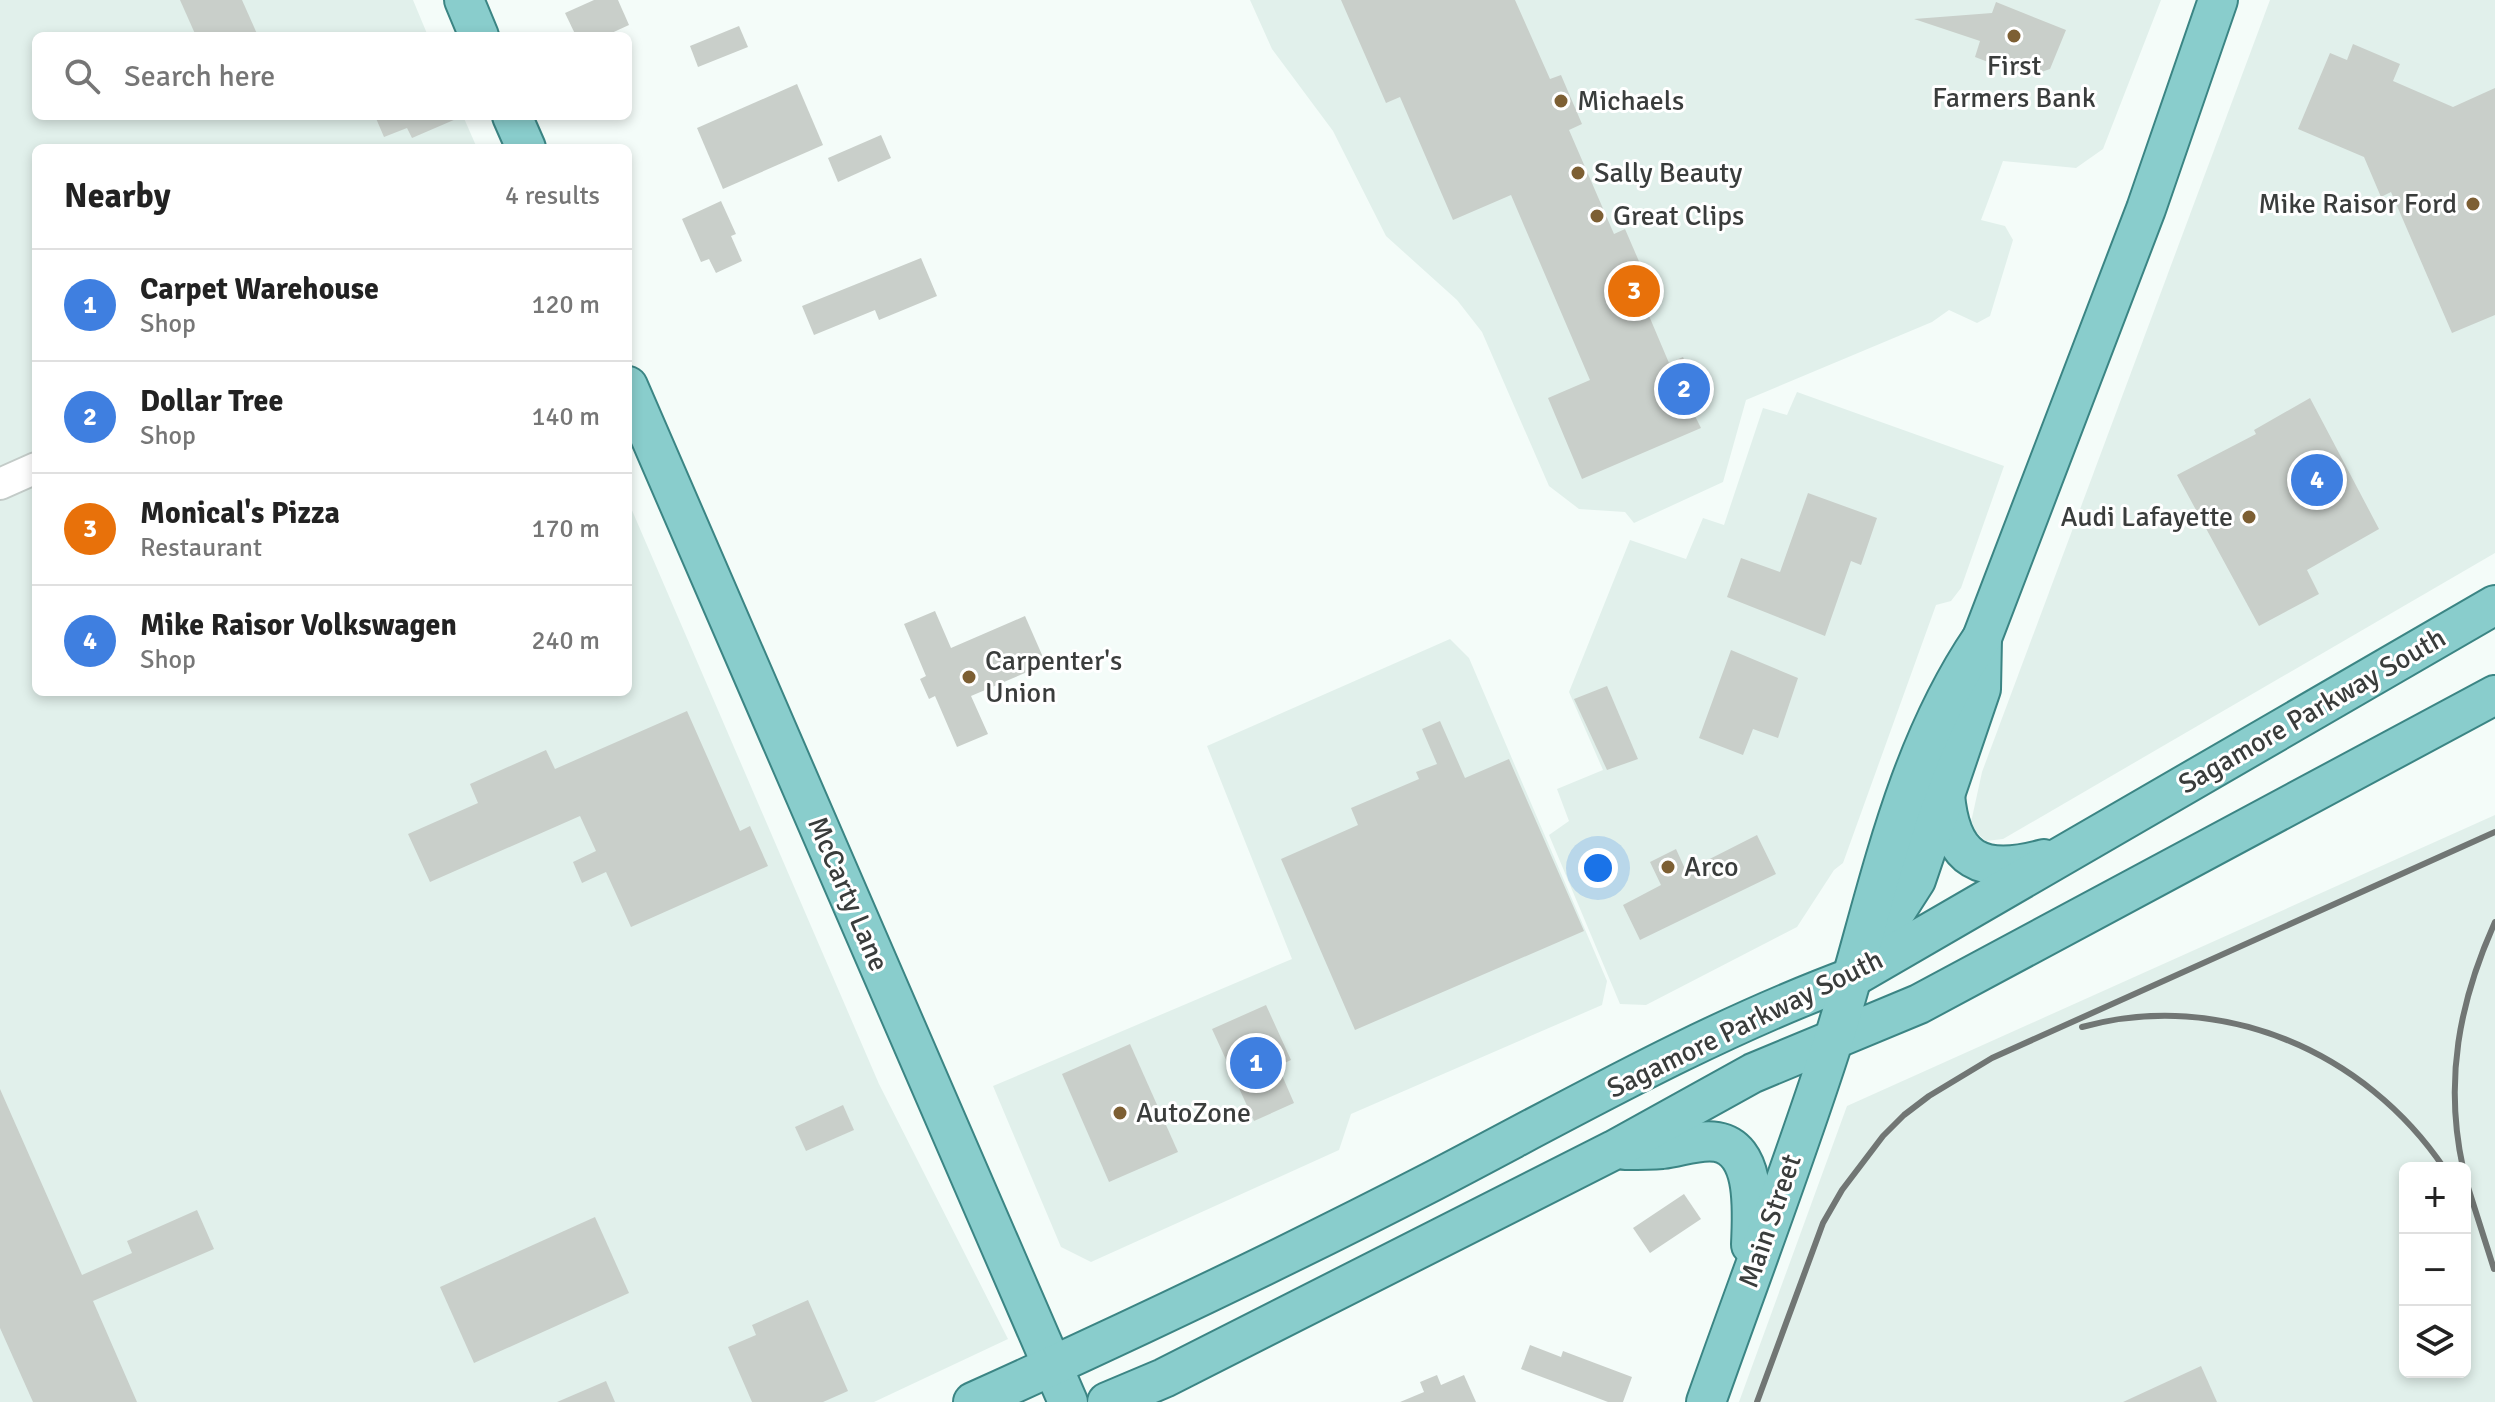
<!DOCTYPE html>
<html lang="en">
<head>
<meta charset="utf-8">
<style>
	:root { --surface:#fff; --page:#f6f6f6; --text:#222; --muted:#767676; --line:#e0e0e0; --accent:#2563eb }
	body { margin:0; font-family:Signika,sans-serif; background:var(--page); color:var(--text) }
	.controls { position:absolute; right:24px; bottom:24px; display:grid; overflow:hidden; border-radius:12px; box-shadow:0 4px 12px #0003 }
	.controls button { width:72px; height:72px; display:grid; place-items:center; padding:0; border:0; border-bottom:2px solid var(--line); background:var(--surface); color:var(--text); font:40px sans-serif }
	.you { position:absolute; left:1598px; top:868px; width:28px; height:28px; margin:-20px; border:6px solid #fff; border-radius:50%; background:#1a73e8; box-shadow:0 0 0 12px #1a73e833 }
	.badge { display:grid; place-items:center; width:52px; height:52px; border-radius:50%; background:var(--accent); color:#fff; font-size:26px; font-weight:700 }
	.pin { position:absolute; translate:-50% -50%; border:4px solid #fff; box-shadow:0 2px 8px #0006 }
	.list { margin:0; padding:0; list-style:none }
	h2 { display:flex; justify-content:space-between; align-items:center; height:104px; margin:0; padding:0 32px; font-size:34px }
	h2 small { font-size:26px; font-weight:400; color:var(--muted) }
	.list li { display:grid; grid-template-columns:52px 1fr auto; gap:24px; align-items:center; box-sizing:border-box; height:112px; padding:0 32px; border-top:2px solid var(--line) }
	.list b { display:block; font-size:30px; white-space:nowrap }
	.list p { margin:0; font-size:26px; white-space:nowrap; color:var(--muted) }
	.list em { font-size:26px; font-style:normal; color:var(--muted) }
	.icon { flex:none; width:44px; height:44px; fill:none; stroke:currentColor; stroke-width:2; stroke-linecap:round; stroke-linejoin:round }
	.map { position:relative; flex:none; width:2495px; height:1402px; overflow:hidden }
	.search { position:absolute; background:var(--surface); box-shadow:0 4px 12px #0003; left:32px; top:32px; width:600px; height:88px; display:flex; align-items:center; gap:20px; box-sizing:border-box; padding:0 28px; border-radius:12px; color:var(--muted); font-size:30px }
	.panel { position:absolute; background:var(--surface); box-shadow:0 4px 12px #0003; left:32px; top:144px; width:600px; height:552px; border-radius:12px }
	.map>svg:first-child { display:block }
</style>
</head>
<body>
<div class="map">
<svg width="2495" height="1402" viewBox="0 0 2495 1402">
	<rect width="100%" height="100%" fill="#f4fcf9"/>
	<g fill="#e1f0eb" fill-rule="evenodd">
		<path d="M0,0H413L428,36H36V116H463L477,148H36V692H628V501L879,1084L1008,1339L874,1402H0Z"/>
		<path d="M1250,0H2161L2103,149L2076,168L2003,161L1981,220L2005,226L2013,240L1990,316L1977,323L1949,310L1932,322L1746,400L1723,482L1634,523L1625,512L1579,509L1549,486L1482,332L1457,300L1386,236L1333,131L1272,49Z"/>
		<path d="M2270,0H2495V553L2003,839L1986,841L1970,827L1982,772Z"/>
		<path d="M1797,392L2004,466L1961,588L1951,601L1936,605L1843,863L1834,870L1797,927L1646,1005L1620,1004L1549,835L1569,821L1557,789L1603,770L1569,692L1630,540L1686,559L1703,518L1724,525L1763,408L1787,415Z"/>
		<path d="M1450,639L1469,658L1607,981L1602,1005L1351,1114L1339,1150L1091,1262L1061,1247L993,1086L1292,959L1207,746Z"/>
		<path d="M2495,815V1402H1739L1847,1106ZM2405,1168H2465V1372H2405Z"/>
	</g>
	<g fill="#c9cfca">
		<path d="M180,0H242L258,36H196Z"/>
		<path d="M594,0H618L629,25L605,36H576L565,13Z"/>
		<path d="M1341,0H1515L1550,79L1561,75L1582,124L1569,130L1614,234L1625,229L1641,266L1630,271L1669,363L1683,357L1704,405L1692,410L1701,428L1582,479L1548,398L1590,380L1511,195L1453,220L1400,97L1386,103Z"/>
		<path d="M1996,2L2066,30L2050,69L2027,77L1975,57L1980,41L1914,19L1992,13Z"/>
		<path d="M739,26L748,47L698,67L690,46Z"/>
		<path d="M2353,44L2400,64L2393,81L2453,107L2495,88V315L2452,333L2391,192L2381,197L2364,157L2298,129L2330,53L2347,60Z"/>
		<path d="M797,84L823,145L723,189L697,128Z"/>
		<path d="M375,116H463L412,138L407,128L384,137Z"/>
		<path d="M881,135L891,158L838,182L828,158Z"/>
		<path d="M721,201L736,234L731,236L742,261L716,273L709,259L701,262L682,219Z"/>
		<path d="M921,258L937,296L879,320L875,310L814,335L802,306Z"/>
		<path d="M2310,398L2379,529L2307,570L2319,594L2259,626L2177,475L2256,434L2254,430Z"/>
		<path d="M1808,493L1877,518L1861,565L1851,561L1825,636L1727,597L1741,558L1780,572Z"/>
		<path d="M935,611L951,648L1025,616L1046,664L971,696L988,734L957,747L935,696L929,699L920,679L926,676L904,624Z"/>
		<path d="M1731,650L1798,678L1778,738L1753,729L1743,755L1699,738Z"/>
		<path d="M1607,686L1638,759L1607,770L1574,699Z"/>
		<path d="M687,711L740,831L750,826L768,866L631,927L606,872L582,883L573,862L596,851L580,816L430,882L408,834L478,803L470,784L546,750L555,769Z"/>
		<path d="M1440,721L1465,778L1509,759L1584,931L1355,1030L1281,859L1358,825L1351,808L1419,779L1416,772L1437,764L1422,729Z"/>
		<path d="M1757,835L1776,874L1640,940L1623,905L1661,885L1650,862L1676,849L1686,871Z"/>
		<path d="M1266,1005L1291,1060L1278,1066L1294,1103L1254,1121L1212,1029Z"/>
		<path d="M1130,1044L1178,1152L1109,1182L1062,1074Z"/>
		<path d="M0,1089L82,1275L132,1253L127,1241L197,1210L214,1249L93,1301L137,1402H33L0,1328Z"/>
		<path d="M843,1105L854,1130L806,1151L795,1127Z"/>
		<path d="M1684,1194L1701,1219L1650,1253L1633,1228Z"/>
		<path d="M595,1217L629,1293L474,1363L440,1287Z"/>
		<path d="M808,1300L848,1391L823,1402H752L728,1347L756,1335L752,1325Z"/>
		<path d="M1530,1345L1561,1357L1563,1351L1632,1377L1623,1402H1608L1521,1369Z"/>
		<path d="M2201,1366L2217,1402H2123Z"/>
		<path d="M1437,1375L1441,1385L1464,1375L1476,1402H1400L1424,1392L1420,1382Z"/>
		<path d="M606,1381L615,1402H557Z"/>
	</g>
	<g fill="none" stroke-linecap="round" stroke-linejoin="round">
		<g stroke="#c3cbc8" stroke-width="34">
			<path id="minor" d="M0,484L36,468"/>
		</g>
		<g stroke="#3b8584" stroke-width="42">
			<g id="major">
				<path d="M464,0L479,36"/>
				<path d="M512,116L526,148"/>
				<path d="M628,386L1068,1402"/>
				<path d="M1945,795C1951,861 1981,876 2044,859"/>
				<path d="M1868,955L1916,880L1981,689L1982,638"/>
				<path d="M1625,1150C1637,1150 1650,1150 1662,1149C1680,1147 1699,1139 1717,1142C1758,1149 1752,1214 1751,1245"/>
				<path d="M973,1402C1128,1332 1282,1259 1433,1181C1571,1109 1707,1031 1853,977L2495,605"/>
				<path d="M1107,1402L1164,1378L1614,1150L1753,1073L1919,1004L2495,695"/>
				<path d="M1706,1402C1749,1280 1796,1158 1835,1035C1877,900 1901,757 1982,638L2146,209L2218,0"/>
			</g>
		</g>
		<use href="#minor" stroke="#fff" stroke-width="30"/>
		<use href="#major" stroke="#89cdcc" stroke-width="38"/>
		<g stroke="#717674" stroke-width="6">
			<path d="M2082,1027C2221,989 2365,1051 2444,1168"/>
			<path d="M2463,1168C2444,1081 2459,1002 2495,922"/>
			<path d="M2465,1178L2494,1269"/>
			<path d="M1757,1402L1823,1223L1842,1190L1883,1136L1904,1115L1929,1096L1992,1058L2495,832"/>
		</g>
	</g>
	<g fill="#7d5f33" stroke="#fff" stroke-width="3">
		<circle cx="2014" cy="36" r="8"/>
		<circle cx="1561" cy="101" r="8"/>
		<circle cx="1578" cy="173" r="8"/>
		<circle cx="2473" cy="204" r="8"/>
		<circle cx="1597" cy="216" r="8"/>
		<circle cx="2249" cy="517" r="8"/>
		<circle cx="969" cy="677" r="8"/>
		<circle cx="1668" cy="867" r="8"/>
		<circle cx="1120" cy="1113" r="8"/>
	</g>
	<g text-anchor="middle" dominant-baseline="central" stroke-width="6" stroke-linejoin="round" paint-order="stroke">
		<g font-size="28" fill="#3a3d3c" stroke="#fff" text-anchor="start">
			<text x="2014" y="66" text-anchor="middle">First<tspan x="2014" dy="32">Farmers Bank</tspan></text>
			<text x="1577" y="101">Michaels</text>
			<text x="1594" y="173">Sally Beauty</text>
			<text x="2457" y="204" text-anchor="end">Mike Raisor Ford</text>
			<text x="1613" y="216">Great Clips</text>
			<text x="2233" y="517" text-anchor="end">Audi Lafayette</text>
			<text x="985" y="661">Carpenter's<tspan x="985" dy="32">Union</tspan></text>
			<text x="1684" y="867">Arco</text>
			<text x="1136" y="1113">AutoZone</text>
		</g>
		<g font-size="28" fill="#3a3d3c" stroke="#fff">
			<text transform="translate(2312 711) rotate(-30)">Sagamore Parkway South</text>
			<text transform="translate(848 894) rotate(67)">McCarty Lane</text>
			<text transform="translate(1745 1024) rotate(-26)">Sagamore Parkway South</text>
			<text transform="translate(1770 1221) rotate(-71)">Main Street</text>
		</g>
	</g>
</svg>
<div class="controls">
<button>+</button>
<button>−</button>
<button><svg class="icon" aria-label="layers" viewBox="0 0 24 24"><path d="M12 4l9 5-9 5-9-5zM3 14l9 5 9-5"/></svg></button>
</div>
<div class="you"></div>
<div class="pin badge" style="left:1256px;top:1063px;background:#3f7fe0">1</div>
<div class="pin badge" style="left:1684px;top:389px;background:#3f7fe0">2</div>
<div class="pin badge" style="left:1634px;top:291px;background:#e8710a">3</div>
<div class="pin badge" style="left:2317px;top:480px;background:#3f7fe0">4</div>
<div class="search"><svg class="icon" aria-label="search" viewBox="0 0 24 24"><circle cx="10" cy="10" r="6"/><path d="M15 15l6 6"/></svg>Search here</div>
<section class="panel">
<h2>Nearby<small>4 results</small></h2>
<ul class="list">
<li><span class="badge" style="background:#3f7fe0">1</span><div><b>Carpet Warehouse</b><p>Shop</p></div><em>120 m</em></li>
<li><span class="badge" style="background:#3f7fe0">2</span><div><b>Dollar Tree</b><p>Shop</p></div><em>140 m</em></li>
<li><span class="badge" style="background:#e8710a">3</span><div><b>Monical's Pizza</b><p>Restaurant</p></div><em>170 m</em></li>
<li><span class="badge" style="background:#3f7fe0">4</span><div><b>Mike Raisor Volkswagen</b><p>Shop</p></div><em>240 m</em></li>
</ul>
</section>
</div>
</body>
</html>
